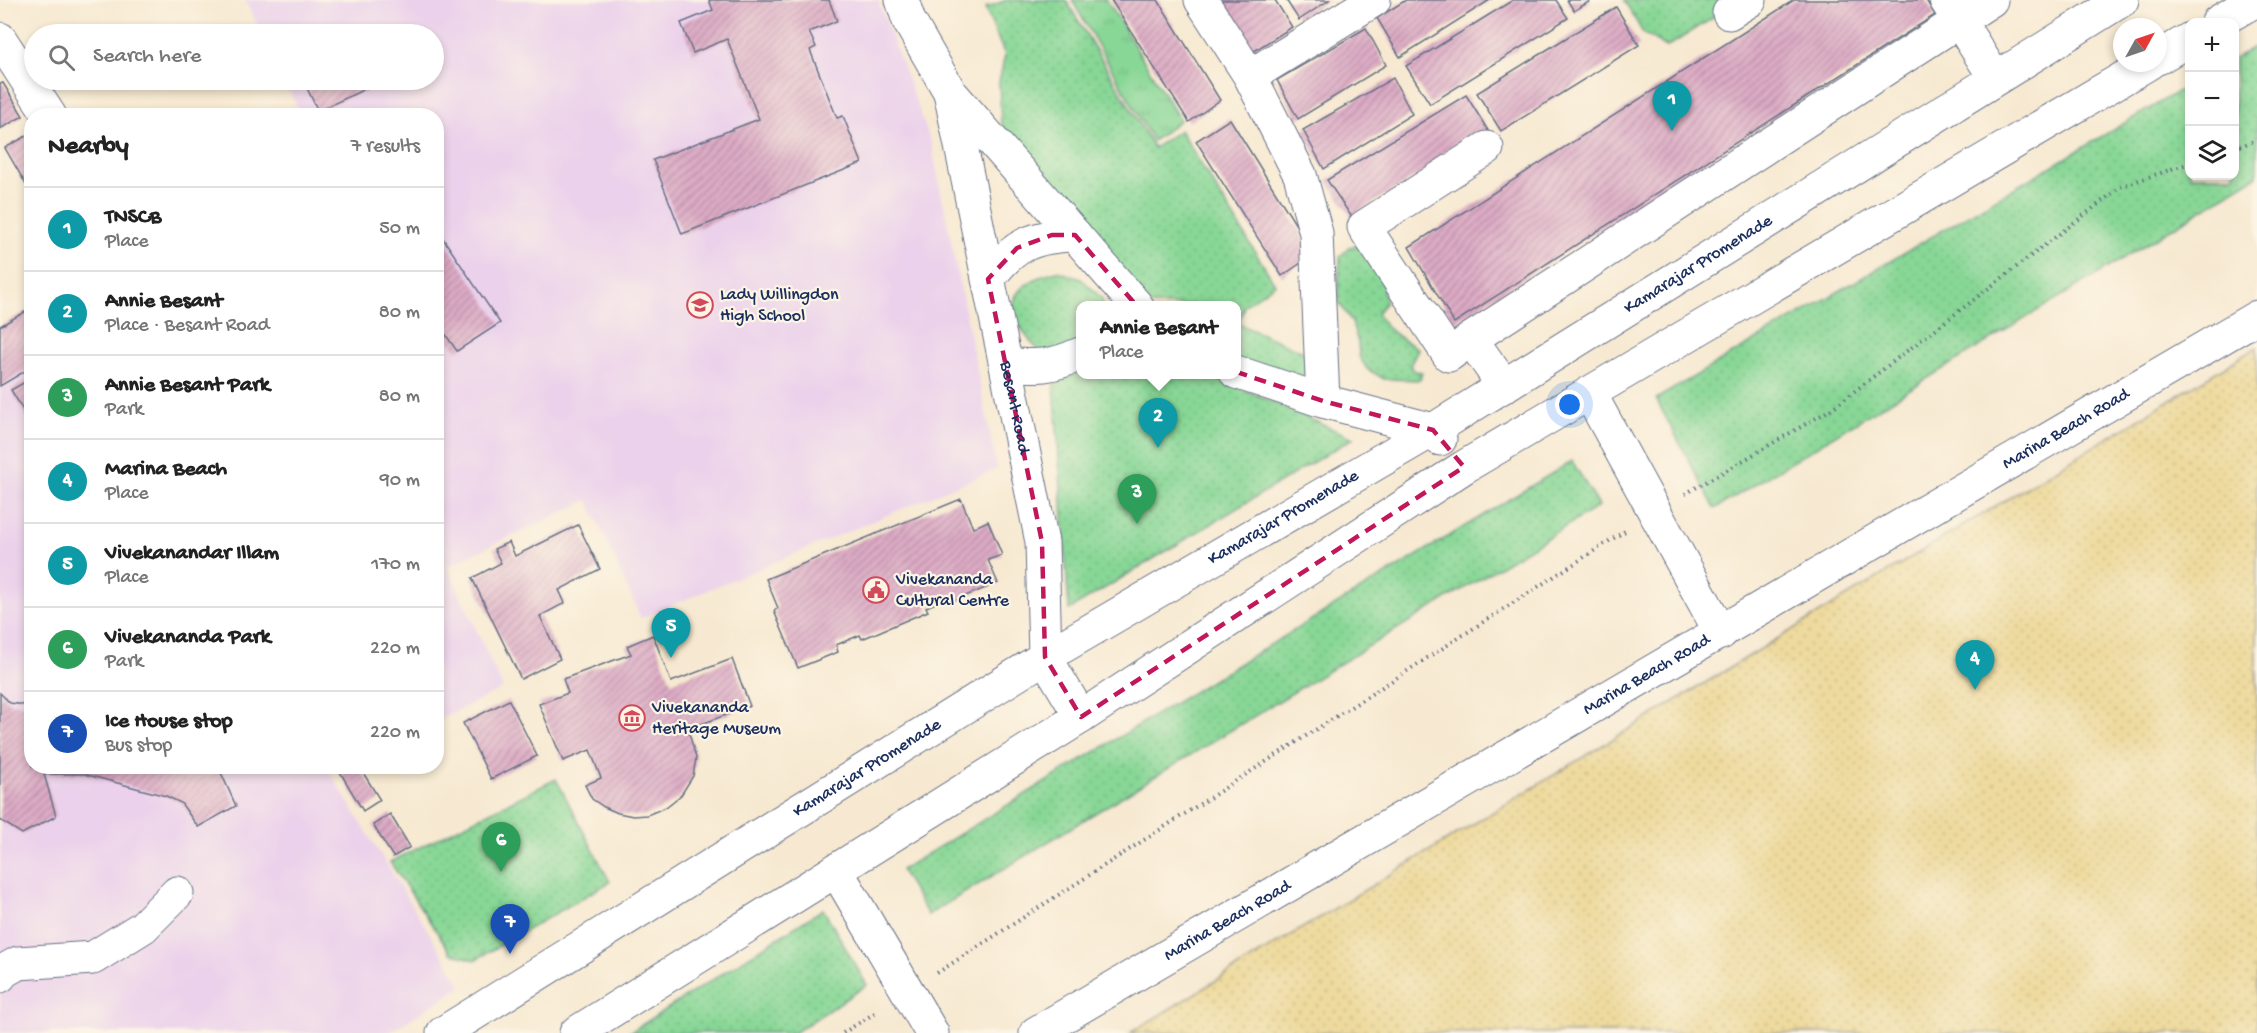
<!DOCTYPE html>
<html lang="en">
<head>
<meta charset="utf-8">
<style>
	:root { --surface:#fff; --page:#f6f6f6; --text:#222; --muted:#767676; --line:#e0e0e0; --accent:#db2777 }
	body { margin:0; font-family:"Gochi Hand",sans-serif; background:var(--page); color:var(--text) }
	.controls { position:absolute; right:18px; top:18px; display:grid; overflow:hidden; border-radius:12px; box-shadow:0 3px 9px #0003 }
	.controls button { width:54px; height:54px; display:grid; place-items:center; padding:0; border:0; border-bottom:2px solid var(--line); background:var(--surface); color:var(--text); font:30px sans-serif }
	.compass { position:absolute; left:2113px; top:18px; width:54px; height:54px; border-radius:50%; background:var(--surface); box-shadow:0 3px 9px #0003; rotate:50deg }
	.you { position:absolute; left:1570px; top:405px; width:21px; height:21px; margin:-15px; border:4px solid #fff; border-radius:50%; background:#1a73e8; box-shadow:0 0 0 9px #1a73e833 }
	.badge { display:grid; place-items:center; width:39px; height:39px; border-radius:50%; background:var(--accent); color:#fff; font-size:20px; font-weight:700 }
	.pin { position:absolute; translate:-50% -50px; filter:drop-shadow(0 2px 3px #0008) }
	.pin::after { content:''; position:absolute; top:32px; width:21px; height:18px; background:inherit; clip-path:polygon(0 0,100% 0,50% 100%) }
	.popup { position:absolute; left:1076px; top:301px; width:165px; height:78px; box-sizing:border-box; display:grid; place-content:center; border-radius:12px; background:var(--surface); filter:drop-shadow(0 2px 4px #0005); font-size:20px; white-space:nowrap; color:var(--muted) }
	.popup b { font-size:22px; color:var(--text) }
	.popup::after { content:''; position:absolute; left:50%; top:100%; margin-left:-12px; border:12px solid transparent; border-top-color:var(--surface) }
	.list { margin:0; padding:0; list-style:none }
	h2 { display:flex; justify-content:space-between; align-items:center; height:78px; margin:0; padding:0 24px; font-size:26px }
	h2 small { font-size:20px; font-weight:400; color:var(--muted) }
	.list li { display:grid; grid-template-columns:39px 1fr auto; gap:18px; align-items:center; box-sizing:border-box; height:84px; padding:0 24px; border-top:2px solid var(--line) }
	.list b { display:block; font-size:22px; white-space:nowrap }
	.list p { margin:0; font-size:20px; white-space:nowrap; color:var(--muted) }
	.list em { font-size:20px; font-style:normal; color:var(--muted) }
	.icon { flex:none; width:33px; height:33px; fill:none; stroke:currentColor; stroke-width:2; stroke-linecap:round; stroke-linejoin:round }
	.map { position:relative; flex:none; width:2257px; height:1033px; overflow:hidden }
	.search { position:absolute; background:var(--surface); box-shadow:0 3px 9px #0003; left:24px; top:24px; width:420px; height:66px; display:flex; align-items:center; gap:15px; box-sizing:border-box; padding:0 21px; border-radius:33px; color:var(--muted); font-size:22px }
	.panel { position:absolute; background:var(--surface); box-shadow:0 3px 9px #0003; left:24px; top:108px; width:420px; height:666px; border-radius:24px }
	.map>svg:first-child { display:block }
</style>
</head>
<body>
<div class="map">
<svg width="2257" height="1033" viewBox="0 0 2257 1033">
	<defs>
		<pattern id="grass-tufts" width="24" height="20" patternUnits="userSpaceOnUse" patternTransform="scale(1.5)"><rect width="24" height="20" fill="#88d796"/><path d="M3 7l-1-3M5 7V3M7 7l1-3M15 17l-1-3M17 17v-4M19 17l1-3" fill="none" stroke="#75b984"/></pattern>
		<pattern id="sand-dots" width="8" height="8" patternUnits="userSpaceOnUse" patternTransform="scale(1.5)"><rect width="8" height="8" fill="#eeda9e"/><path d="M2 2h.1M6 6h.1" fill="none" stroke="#ccbb8a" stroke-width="1.8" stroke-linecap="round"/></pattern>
		<pattern id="park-dots" width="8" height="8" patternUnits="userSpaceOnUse" patternTransform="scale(1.5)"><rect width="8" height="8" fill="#88d796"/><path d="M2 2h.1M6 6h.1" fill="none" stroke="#75b984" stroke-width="1.8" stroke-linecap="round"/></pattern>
		<pattern id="building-hatch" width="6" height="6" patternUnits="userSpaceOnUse" patternTransform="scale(1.5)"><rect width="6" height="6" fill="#ddabc5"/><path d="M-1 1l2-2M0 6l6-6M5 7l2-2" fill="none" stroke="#b28ca3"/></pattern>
	</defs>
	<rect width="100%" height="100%" fill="#fcf5e5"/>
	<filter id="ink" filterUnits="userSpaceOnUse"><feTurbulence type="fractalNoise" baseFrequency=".0167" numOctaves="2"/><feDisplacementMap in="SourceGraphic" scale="12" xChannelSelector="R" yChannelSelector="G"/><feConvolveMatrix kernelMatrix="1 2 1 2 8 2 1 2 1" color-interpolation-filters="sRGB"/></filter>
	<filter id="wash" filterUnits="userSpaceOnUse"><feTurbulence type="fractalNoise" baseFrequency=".008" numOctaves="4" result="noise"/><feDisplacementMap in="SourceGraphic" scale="24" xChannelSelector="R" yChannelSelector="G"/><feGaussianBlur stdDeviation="1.35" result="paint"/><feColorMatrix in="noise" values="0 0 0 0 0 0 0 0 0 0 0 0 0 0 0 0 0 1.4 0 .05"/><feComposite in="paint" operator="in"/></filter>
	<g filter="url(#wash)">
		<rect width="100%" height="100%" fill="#f7e9d1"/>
		<g fill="#ebd1eb">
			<path d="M245,0H878L931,142L997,469L641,618L588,500L447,566L503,688L437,721L436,116L301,115L284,80H434V34H262Z"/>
			<path d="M31,324L32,766L343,767L330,773L462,986L389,1033H0V346Z"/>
		</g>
		<path fill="url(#grass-tufts)" stroke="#52837a" stroke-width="1.5" d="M1072,0H1107L1180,120L1153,141Z"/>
		<path fill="url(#sand-dots)" stroke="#84847e" stroke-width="1.5" d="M2257,347V1033H1130Z"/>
		<g fill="url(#park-dots)" stroke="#52837a" stroke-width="1.5">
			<path d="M1007,0H1066L1154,148L1180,130L1275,284L1244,306L1239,324L1312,356L1306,377L1236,365V306L1140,305L1006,141L1001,121L999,82L1005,55L985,8Z"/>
			<path d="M1624,0H1741L1667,47L1643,33Z"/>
			<path d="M2257,45V176L1715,509L1656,399L2189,85L2190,176H2234L2235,58Z"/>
			<path d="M1356,246L1375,255L1384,287L1383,293L1386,302L1377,313C1388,333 1399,336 1418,349L1410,366L1414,371L1422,372L1420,380L1384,379L1367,369L1359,356L1358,343L1352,322L1338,301L1340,257L1349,247Z"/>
			<path d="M1057,271L1081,279L1102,298L1103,305L1080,306V350L1043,355C1005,317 998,287 1057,271Z"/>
			<path d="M1080,371V374L1212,375L1353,438L1069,610L1054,384Z"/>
			<path d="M1572,461L1599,506L928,915L901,870Z"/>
			<path d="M556,779L610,882L475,960L451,953L390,862Z"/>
			<path d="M823,909L867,985L794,1033H629Z"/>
		</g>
		<g id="blocks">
			<g fill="url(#building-hatch)">
				<path d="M709,0H829L837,21L809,32L816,47L810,50L837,118L843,116L862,163L682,234L653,160L759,119L727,39L693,53L681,23L713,10Z"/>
				<path d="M1111,0H1158L1220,100L1189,122Z"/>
				<path d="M1218,0H1275L1292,27L1251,53Z"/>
				<path d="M1286,0H1329L1299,20Z"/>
				<path d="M1406,0H1490L1400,57L1377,18Z"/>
				<path d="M1513,0H1556L1568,18L1430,104L1406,66Z"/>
				<path d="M1567,0H1592L1574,11Z"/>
				<path d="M1794,0H1926L1935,15L1454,323L1409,247Z"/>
				<path d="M1616,7L1639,45L1501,131L1477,93Z"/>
				<path d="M1366,28L1386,65L1298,119L1277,80Z"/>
				<path d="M1393,78L1412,114L1324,169L1303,130Z"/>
				<path d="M303,80H374L376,84L318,111Z"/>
				<path d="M3,83L23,116L0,129V84Z"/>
				<path d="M1466,95L1489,132L1351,216L1327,180Z"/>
				<path d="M1230,119L1314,254L1282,276L1196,141Z"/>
				<path d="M28,135L32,141V195L5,148Z"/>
				<path d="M436,228L500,323L457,351L436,321Z"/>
				<path d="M32,308V367L0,386V326Z"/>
				<path d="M32,378V425L11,390Z"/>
				<path d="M961,499L973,528L988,521L1002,555L988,560L998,583L953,601L951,597L926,607L928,611L862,639L860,635L836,645L838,652L798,668L774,611L778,608L766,579Z"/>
				<path d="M578,525L600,569L559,590L565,603L540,616L560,659L521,679L472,578L501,563L494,549L509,542L515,556Z"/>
				<path d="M653,635L671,682L732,659L750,706L688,729L696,758L693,776L681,795L666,807L647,815L633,816L618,813L604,807L592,799L585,785L601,778L590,750L563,761L539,704L568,693L563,679L631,654L627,646Z"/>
				<path d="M0,693L10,703L32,706V766H218L236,806L198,827L181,803L166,796L84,774H44L56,816L22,834L0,820Z"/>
				<path d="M509,700L537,756L491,779L463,723Z"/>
				<path d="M349,766H359L380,800L363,811L340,772Z"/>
				<path d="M390,814L410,847L393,857L373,825Z"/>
			</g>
		</g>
	</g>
	<g filter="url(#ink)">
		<use href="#blocks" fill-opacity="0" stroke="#687086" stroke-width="1.5"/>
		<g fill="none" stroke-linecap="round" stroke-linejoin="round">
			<g stroke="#687086" stroke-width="35">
				<g id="minor">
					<path d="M1201,0L1250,76L1300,175L1316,233L1323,401"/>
					<path d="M1946,0L1995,78"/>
					<path d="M1729,13L1750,0"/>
					<path d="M0,39L50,116"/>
					<path d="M1250,76L1374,0"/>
					<path d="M1487,148L1364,227L1449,355L1471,339L1504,386"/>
					<path d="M1471,339L1991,0"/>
					<path d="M1590,394L1721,633"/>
					<path d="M836,870L932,1033"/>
					<path d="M0,976L2,972L18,963L93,958L143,927L177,893"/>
					<path id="s1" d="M1036,1033L2257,317"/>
				</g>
			</g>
			<g stroke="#687086" stroke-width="35">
				<g id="major">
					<path d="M902,0L909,21L950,92L1137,306"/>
					<path d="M2218,22L2256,0"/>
					<path d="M2158,58L2190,39"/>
					<path id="s2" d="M950,92L1042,542L1045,657L1081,717"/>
					<path d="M988,279C1013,245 1033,236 1075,235"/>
					<path d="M1006,364C1036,367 1052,367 1080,354"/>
					<path d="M1236,372L1323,401L1433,430L1440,439"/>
					<path id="s3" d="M443,1033L1045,657L1433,430L2122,0"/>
					<path d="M576,1033L1081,717L1464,467L2149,63"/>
				</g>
			</g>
			<g stroke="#687086" stroke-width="4" stroke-dasharray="1.5 4.5" stroke-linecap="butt">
				<path d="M2234,148L2257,140"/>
				<path d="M1685,494L1830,410L2122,186L2190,163"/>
				<path d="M937,973L1625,531"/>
				<path d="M843,1033L878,1011"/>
			</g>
			<use href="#minor" stroke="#fff" stroke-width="33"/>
			<use href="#major" stroke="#fff" stroke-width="33"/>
		</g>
	</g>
	<path fill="none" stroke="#c2185b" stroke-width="4.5" stroke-dasharray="12 8" stroke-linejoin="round" d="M1052,235H1075L1177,352L1323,401L1433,430L1464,467L1081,717L1045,657L1042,542L988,279L1017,248Z"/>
	<defs>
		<g id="school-ring" transform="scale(1.35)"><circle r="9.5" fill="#fcf5e5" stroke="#d1495b" stroke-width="1.5"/><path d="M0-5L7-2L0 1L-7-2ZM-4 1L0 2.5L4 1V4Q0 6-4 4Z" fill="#d1495b"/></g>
		<g id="civic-ring" transform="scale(1.35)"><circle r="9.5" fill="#fcf5e5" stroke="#d1495b" stroke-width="1.5"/><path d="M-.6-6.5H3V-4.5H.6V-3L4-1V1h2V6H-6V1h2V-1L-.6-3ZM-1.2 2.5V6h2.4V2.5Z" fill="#d1495b"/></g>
		<g id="museum-ring" transform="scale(1.35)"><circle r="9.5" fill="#fcf5e5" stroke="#d1495b" stroke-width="1.5"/><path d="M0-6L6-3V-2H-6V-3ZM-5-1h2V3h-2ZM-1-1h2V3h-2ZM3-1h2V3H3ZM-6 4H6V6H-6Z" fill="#d1495b"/></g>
	</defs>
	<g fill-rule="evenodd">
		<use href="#school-ring" x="700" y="305"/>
		<use href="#civic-ring" x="876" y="590"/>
		<use href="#museum-ring" x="632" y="718"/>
	</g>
	<g text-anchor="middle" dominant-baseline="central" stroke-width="4.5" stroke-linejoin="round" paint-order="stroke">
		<g font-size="18" fill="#1b2f5e" stroke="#fcf5e5">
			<text stroke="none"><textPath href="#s3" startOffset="1472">Kamarajar Promenade</textPath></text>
			<text stroke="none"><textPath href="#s2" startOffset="322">Besant Road</textPath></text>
			<text stroke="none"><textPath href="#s1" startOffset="1194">Marina Beach Road</textPath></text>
			<text stroke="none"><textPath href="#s3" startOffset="986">Kamarajar Promenade</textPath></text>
			<text stroke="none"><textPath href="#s1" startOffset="708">Marina Beach Road</textPath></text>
			<text stroke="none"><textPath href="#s3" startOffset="500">Kamarajar Promenade</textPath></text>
			<text stroke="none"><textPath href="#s1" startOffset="222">Marina Beach Road</textPath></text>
		</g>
		<g font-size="18" fill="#1b2f5e" stroke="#fcf5e5" text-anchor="start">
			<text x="720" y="295">Lady Willingdon<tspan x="720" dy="21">High School</tspan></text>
			<text x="896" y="580">Vivekananda<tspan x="896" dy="21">Cultural Centre</tspan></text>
			<text x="652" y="708">Vivekananda<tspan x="652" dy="21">Heritage Museum</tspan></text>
		</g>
	</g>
</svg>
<div class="controls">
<button>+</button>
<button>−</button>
<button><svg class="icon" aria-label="layers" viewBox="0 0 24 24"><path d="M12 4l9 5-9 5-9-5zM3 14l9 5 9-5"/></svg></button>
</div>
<svg class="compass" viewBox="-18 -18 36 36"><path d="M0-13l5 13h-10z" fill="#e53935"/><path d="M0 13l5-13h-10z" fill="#767676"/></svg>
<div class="you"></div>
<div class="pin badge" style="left:1672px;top:131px;background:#0f9aa8">1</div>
<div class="pin badge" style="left:1158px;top:448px;background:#0f9aa8">2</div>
<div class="popup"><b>Annie Besant</b>Place</div>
<div class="pin badge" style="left:1137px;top:524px;background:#2e9e5b">3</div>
<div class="pin badge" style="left:1975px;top:690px;background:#0f9aa8">4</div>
<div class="pin badge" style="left:671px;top:658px;background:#0f9aa8">5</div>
<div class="pin badge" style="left:501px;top:872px;background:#2e9e5b">6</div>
<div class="pin badge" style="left:510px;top:954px;background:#1a4fb4">7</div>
<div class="search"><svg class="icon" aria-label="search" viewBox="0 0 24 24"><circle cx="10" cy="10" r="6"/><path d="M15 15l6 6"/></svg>Search here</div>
<section class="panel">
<h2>Nearby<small>7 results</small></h2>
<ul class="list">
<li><span class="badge" style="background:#0f9aa8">1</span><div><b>TNSCB</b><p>Place</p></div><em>50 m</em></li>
<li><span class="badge" style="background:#0f9aa8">2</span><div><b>Annie Besant</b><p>Place · Besant Road</p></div><em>80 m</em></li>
<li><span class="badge" style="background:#2e9e5b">3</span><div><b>Annie Besant Park</b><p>Park</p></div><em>80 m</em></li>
<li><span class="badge" style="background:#0f9aa8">4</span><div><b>Marina Beach</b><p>Place</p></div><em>90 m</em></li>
<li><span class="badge" style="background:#0f9aa8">5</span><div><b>Vivekanandar Illam</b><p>Place</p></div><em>170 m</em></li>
<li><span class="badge" style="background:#2e9e5b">6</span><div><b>Vivekananda Park</b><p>Park</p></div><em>220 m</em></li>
<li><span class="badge" style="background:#1a4fb4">7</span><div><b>Ice House stop</b><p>Bus stop</p></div><em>220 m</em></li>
</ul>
</section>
</div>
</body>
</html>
